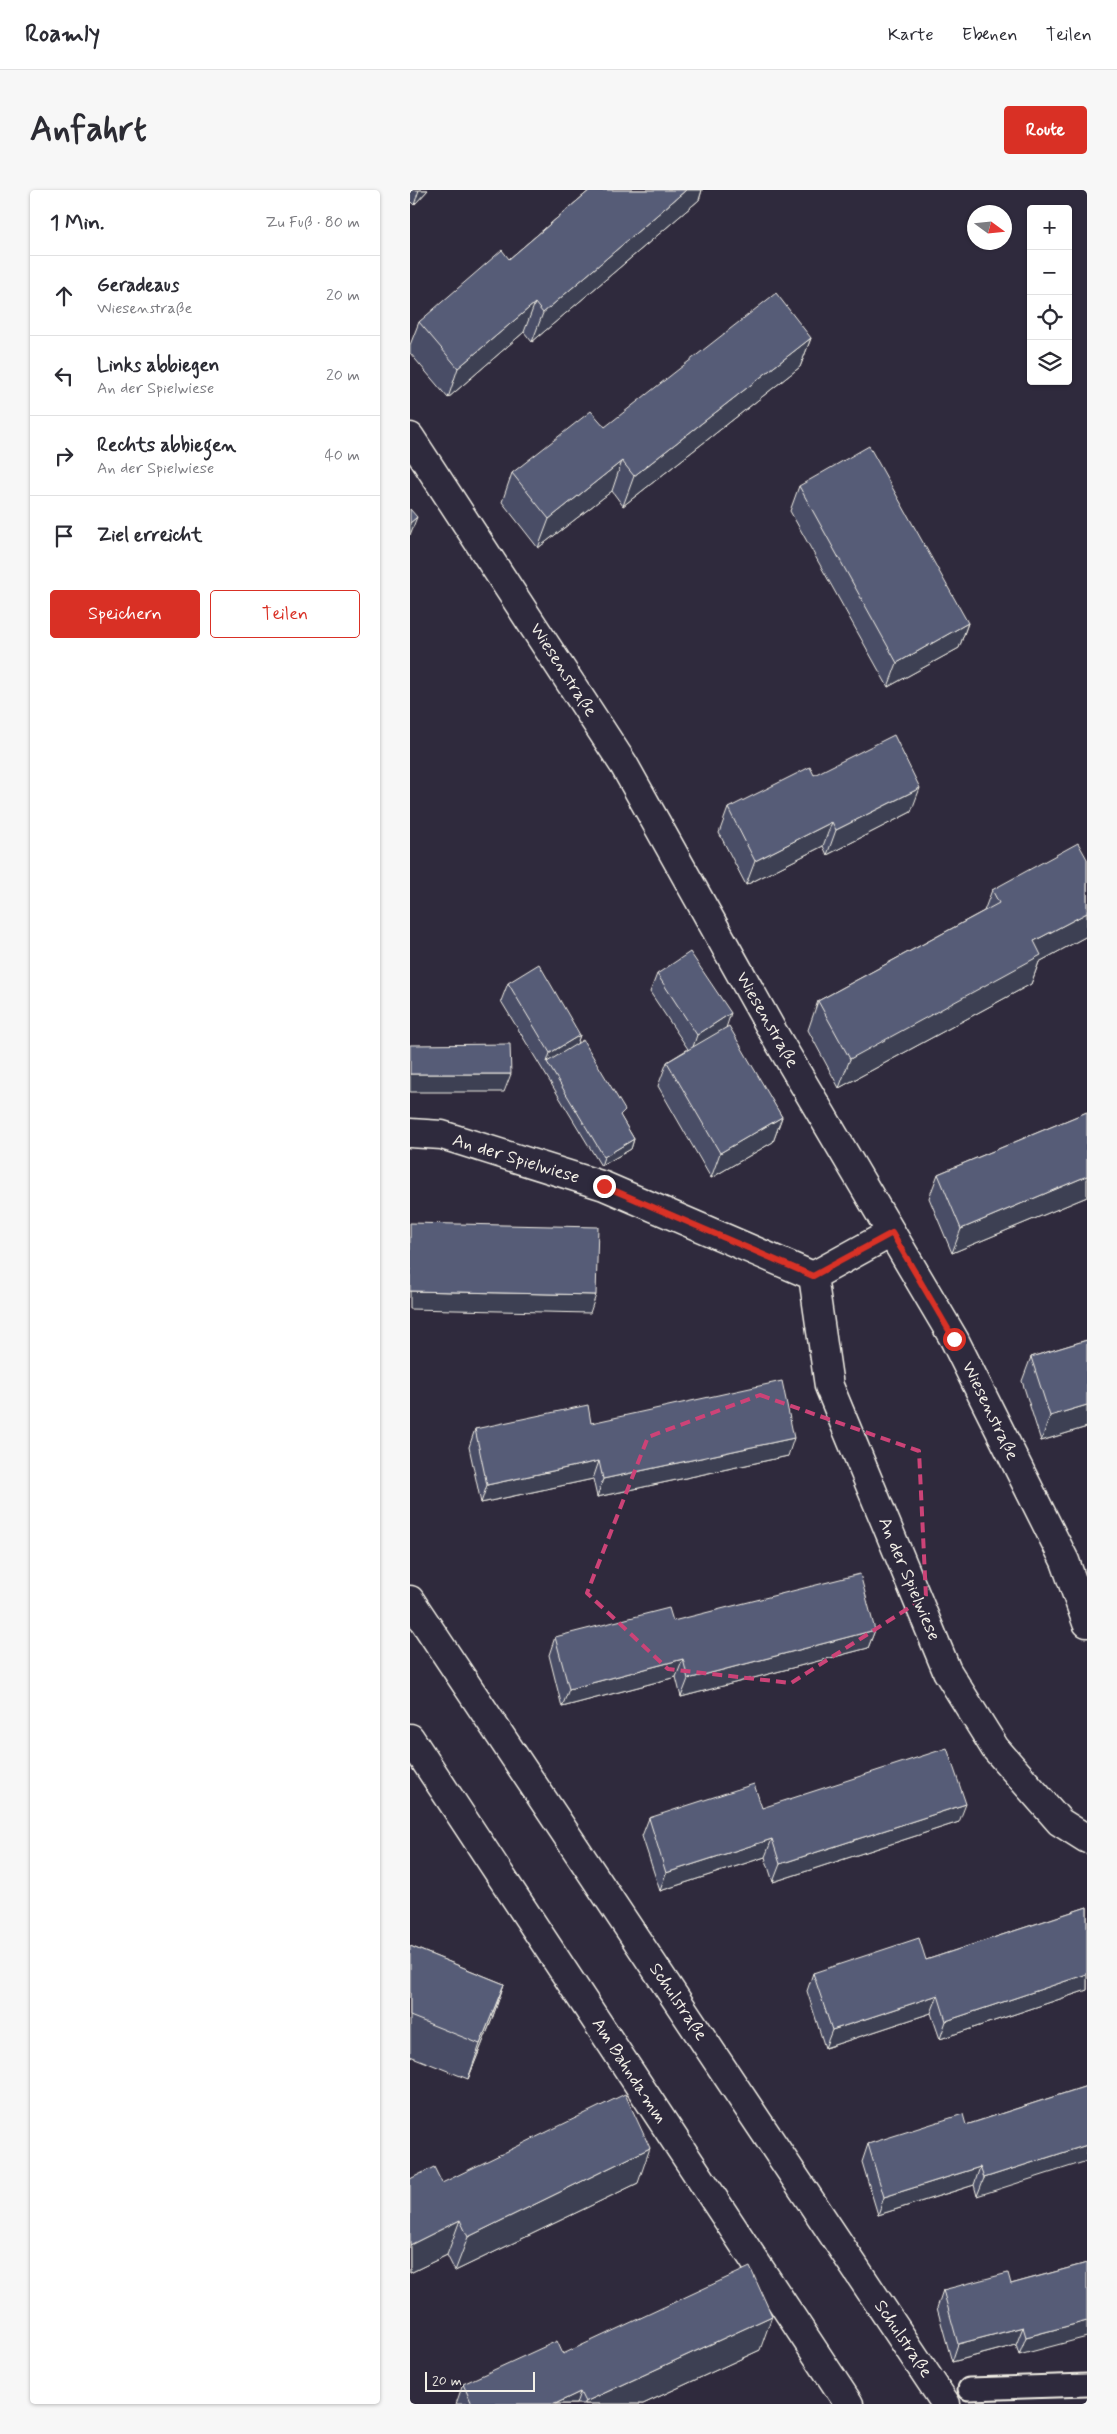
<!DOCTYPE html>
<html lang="de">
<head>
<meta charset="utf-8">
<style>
	:root { --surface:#fff; --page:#f7f7f7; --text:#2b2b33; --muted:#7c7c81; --line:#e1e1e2; --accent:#d93025 }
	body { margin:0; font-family:Mynerve,sans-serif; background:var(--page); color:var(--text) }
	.controls { position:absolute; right:15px; top:15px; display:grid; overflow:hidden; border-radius:5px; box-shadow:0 1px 4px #0004 }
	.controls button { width:45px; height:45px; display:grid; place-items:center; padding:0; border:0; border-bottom:1px solid var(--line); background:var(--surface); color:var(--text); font:25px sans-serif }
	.compass { position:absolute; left:557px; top:15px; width:45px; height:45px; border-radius:50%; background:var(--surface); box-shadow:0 1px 4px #0004; rotate:105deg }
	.scale { position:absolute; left:15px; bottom:12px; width:110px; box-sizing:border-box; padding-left:5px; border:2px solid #f4f1e8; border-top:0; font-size:14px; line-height:18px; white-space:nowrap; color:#f4f1e8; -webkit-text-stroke:4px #2f2a3d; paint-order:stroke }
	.stop { position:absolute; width:15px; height:15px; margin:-11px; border:4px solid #d93025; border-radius:50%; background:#fff }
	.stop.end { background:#d93025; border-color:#fff; box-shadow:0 1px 5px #0008 }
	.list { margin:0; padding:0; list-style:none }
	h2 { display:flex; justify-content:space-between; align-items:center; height:65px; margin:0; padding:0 20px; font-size:21px }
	h2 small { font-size:16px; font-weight:400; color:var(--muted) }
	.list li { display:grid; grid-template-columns:32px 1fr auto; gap:15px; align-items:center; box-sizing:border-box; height:80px; padding:0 20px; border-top:1px solid var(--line) }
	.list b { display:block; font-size:19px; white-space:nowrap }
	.list p { margin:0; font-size:16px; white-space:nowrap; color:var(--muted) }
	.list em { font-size:16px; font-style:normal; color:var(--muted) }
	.actions { display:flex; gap:10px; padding:15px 20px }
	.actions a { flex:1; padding:11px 0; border:1px solid var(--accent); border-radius:5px; text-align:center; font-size:18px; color:var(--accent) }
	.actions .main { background:var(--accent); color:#fff }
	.icon { flex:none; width:28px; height:28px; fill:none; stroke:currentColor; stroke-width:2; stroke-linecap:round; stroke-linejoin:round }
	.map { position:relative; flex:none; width:677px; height:2214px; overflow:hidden; border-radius:5px }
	header { display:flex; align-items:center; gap:30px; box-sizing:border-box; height:70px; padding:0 25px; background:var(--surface); border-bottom:1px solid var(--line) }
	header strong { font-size:24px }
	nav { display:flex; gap:28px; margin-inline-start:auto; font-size:18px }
	.intro { display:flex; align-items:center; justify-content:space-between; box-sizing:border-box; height:120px; padding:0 30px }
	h1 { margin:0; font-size:35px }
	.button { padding:12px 22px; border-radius:5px; background:var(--accent); color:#fff; font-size:18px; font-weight:700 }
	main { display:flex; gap:30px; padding:0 30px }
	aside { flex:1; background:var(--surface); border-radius:5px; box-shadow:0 1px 4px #0004 }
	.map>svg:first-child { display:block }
</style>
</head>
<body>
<header>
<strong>Roamly</strong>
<nav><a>Karte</a><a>Ebenen</a><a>Teilen</a></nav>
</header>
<div class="intro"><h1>Anfahrt</h1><a class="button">Route</a></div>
<main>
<aside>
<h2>1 Min.<small>Zu Fuß · 80 m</small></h2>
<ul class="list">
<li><svg class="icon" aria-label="ahead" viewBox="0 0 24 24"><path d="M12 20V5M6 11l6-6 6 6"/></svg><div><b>Geradeaus</b><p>Wiesenstraße</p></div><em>20 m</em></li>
<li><svg class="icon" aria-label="left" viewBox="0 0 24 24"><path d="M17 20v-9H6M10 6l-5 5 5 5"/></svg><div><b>Links abbiegen</b><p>An der Spielwiese</p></div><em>20 m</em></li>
<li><svg class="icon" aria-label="right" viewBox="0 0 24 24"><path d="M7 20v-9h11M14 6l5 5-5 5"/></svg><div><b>Rechts abbiegen</b><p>An der Spielwiese</p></div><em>40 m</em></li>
<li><svg class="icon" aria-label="arrive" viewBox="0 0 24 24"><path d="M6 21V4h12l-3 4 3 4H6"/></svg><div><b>Ziel erreicht</b></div></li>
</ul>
<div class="actions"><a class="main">Speichern</a><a>Teilen</a></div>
</aside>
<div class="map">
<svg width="677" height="2214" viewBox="0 0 677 2214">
	<rect width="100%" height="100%" fill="#2f2a3d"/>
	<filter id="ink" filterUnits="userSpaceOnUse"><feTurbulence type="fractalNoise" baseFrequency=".02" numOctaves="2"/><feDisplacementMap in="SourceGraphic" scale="10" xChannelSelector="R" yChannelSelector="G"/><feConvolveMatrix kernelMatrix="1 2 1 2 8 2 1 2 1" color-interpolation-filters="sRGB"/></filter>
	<g filter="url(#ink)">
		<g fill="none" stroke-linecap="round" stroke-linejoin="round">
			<g stroke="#f4f1e8" stroke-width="25">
				<path id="lane" d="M559,2199L677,2195"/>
			</g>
			<g stroke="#f4f1e8" stroke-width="31">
				<g id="street">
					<path d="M0,247L214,575L363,842L544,1149L655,1371L677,1433"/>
					<path d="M0,943L32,945L194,996L403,1086L419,1196L537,1481L585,1558L650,1632L677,1649"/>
					<path d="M403,1086L481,1043"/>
					<path d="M0,1410L536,2214"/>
					<path d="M0,1548L439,2214"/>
				</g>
			</g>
			<use href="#lane" stroke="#2f2a3d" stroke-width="21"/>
			<use href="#street" stroke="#2f2a3d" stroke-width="28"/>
		</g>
		<g fill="#4a4e66" stroke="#f4f1e8">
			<path d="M0,0H18L4,15L0,11Z"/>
			<path d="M180,0H292L289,10L122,152L114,142L38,208L0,163V155L9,132L99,69Z"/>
			<path d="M401,148L390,177L213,316L202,301L128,358L92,312L102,283L195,237Z"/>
			<path d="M389,296L558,433L549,458L478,497L380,321Z"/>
			<path d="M404,585L501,622L417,665L413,656L336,695L309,643L318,618Z"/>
			<path d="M677,669V746L629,772L621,794L429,898L398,840L408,811L574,721L582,700Z"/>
			<path d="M247,784L316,837L372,927L363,952L301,988L248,896L257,872L278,859L240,802Z"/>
			<path d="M98,793L170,845L167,853L224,949L221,959L191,976L91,811Z"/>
			<path d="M677,922V1007L542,1063L519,1008L528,984Z"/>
			<path d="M677,1150V1237L631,1251L612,1191L621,1167Z"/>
			<path d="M181,1233L378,1266L187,1307L183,1289L71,1313L59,1257L65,1239Z"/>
			<path d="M263,1431L465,1440L458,1458L271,1507L266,1487L152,1517L139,1465L145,1447Z"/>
			<path d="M352,1618L549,1632L363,1692L355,1667L250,1701L232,1646L239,1628Z"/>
			<path d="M677,1717V1800L530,1849L521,1823L415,1858L397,1801L403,1783L516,1770Z"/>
			<path d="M0,1756L94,1794L82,1829L58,1889L0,1866Z"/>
			<path d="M677,1896L567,2006L564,1995L468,2025L452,1972L458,1954L556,1935Z"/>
			<path d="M0,1989L32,1993H228L45,2081L37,2065L0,2083Z"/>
			<path d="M677,2073L609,2165L606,2155L542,2172L527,2118L533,2100L601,2094Z"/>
			<path d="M350,2160L233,2214H46L53,2194L153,2164Z"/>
		</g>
		<g fill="#3c4053" stroke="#f4f1e8">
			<path d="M9,0H18L4,15Z"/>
			<path d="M276,0H292L289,10L122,152L133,123Z"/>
			<path d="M125,113L114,142L38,208L48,178Z"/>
			<path d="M401,148L390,177L213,316L224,286Z"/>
			<path d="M212,271L202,301L128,358L139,329Z"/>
			<path d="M7,327L0,345V333Z"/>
			<path d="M558,433L549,458L478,497L487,473Z"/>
			<path d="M510,598L501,622L417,665L426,640Z"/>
			<path d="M422,632L413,656L336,695L345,671Z"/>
			<path d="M677,723V746L629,772L621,794L429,898L440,869L624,751Z"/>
			<path d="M321,823L315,841L281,863L287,845Z"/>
			<path d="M170,845L164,863L137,872L140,863Z"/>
			<path d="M0,884H101L94,902H0Z"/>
			<path d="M372,927L363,952L301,988L310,963Z"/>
			<path d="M224,949L221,959L191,976L194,967Z"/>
			<path d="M677,986V1007L542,1063L551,1039Z"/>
			<path d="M0,1101L186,1105L180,1123L0,1119Z"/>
			<path d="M677,1215V1237L631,1251L640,1226Z"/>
			<path d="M384,1248L378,1266L187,1307L193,1289Z"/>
			<path d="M189,1271L183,1289L71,1313L77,1295Z"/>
			<path d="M465,1440L458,1458L271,1507L278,1489Z"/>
			<path d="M273,1469L266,1487L152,1517L159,1499Z"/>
			<path d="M556,1614L549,1632L363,1692L370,1674Z"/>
			<path d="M362,1649L355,1667L250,1701L256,1683Z"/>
			<path d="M677,1784V1800L530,1849L536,1831Z"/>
			<path d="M94,1794L82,1829L58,1889L70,1854Z"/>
			<path d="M528,1805L521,1823L415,1858L422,1840Z"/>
			<path d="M677,1955V1971L567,2006L574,1988Z"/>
			<path d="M240,1958L228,1993L45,2081L58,2047Z"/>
			<path d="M570,1977L564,1995L468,2025L474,2007Z"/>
			<path d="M50,2030L37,2065L0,2083V2055Z"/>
			<path d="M362,2126L350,2160L233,2214H175V2212Z"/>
			<path d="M677,2131V2147L609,2165L616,2147Z"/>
			<path d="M613,2137L606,2155L542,2172L548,2154Z"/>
			<path d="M170,2202L166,2214H145Z"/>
		</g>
		<g fill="#565b77" stroke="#f4f1e8">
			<path d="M180,0H276L133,123L125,113L48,178L9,132L92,60L99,69Z"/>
			<path d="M366,103L401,148L224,286L212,271L139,329L102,283L181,221L195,237Z"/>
			<path d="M459,256L558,433L487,473L389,296Z"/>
			<path d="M0,319L7,327L0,333Z"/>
			<path d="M484,545L510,598L426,640L422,632L345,671L318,618L400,577L404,585Z"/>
			<path d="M668,653L677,669V723L624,751L631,765L440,869L408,811L589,713L582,700Z"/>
			<path d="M280,762L321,823L287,845L247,784Z"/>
			<path d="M129,774L170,845L140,863L98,793Z"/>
			<path d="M319,836L372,927L310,963L257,872Z"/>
			<path d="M173,850L215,920L210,925L224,949L194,967L137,872Z"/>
			<path d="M100,854L101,884H0V855Z"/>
			<path d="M677,922V986L551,1039L528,984Z"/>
			<path d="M0,1033L188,1037L186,1105L0,1101Z"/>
			<path d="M677,1150V1215L640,1226L621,1167Z"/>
			<path d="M372,1191L384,1248L193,1289L189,1271L77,1295L65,1239L178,1215L181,1233Z"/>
			<path d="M450,1384L465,1440L278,1489L273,1469L159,1499L145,1447L259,1418L263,1431Z"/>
			<path d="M537,1558L556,1614L370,1674L362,1649L256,1683L239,1628L344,1594L352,1618Z"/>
			<path d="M677,1717V1784L536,1831L528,1805L422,1840L403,1783L509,1748L516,1770Z"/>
			<path d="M0,1756L94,1794L70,1854L0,1826Z"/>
			<path d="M677,1896V1955L574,1988L570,1977L474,2007L458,1954L553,1924L556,1935Z"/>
			<path d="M215,1904L240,1958L58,2047L50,2030L0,2055V1989L24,1977L32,1993Z"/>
			<path d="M677,2073V2131L616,2147L613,2137L548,2154L533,2100L598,2083L601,2094Z"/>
			<path d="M340,2077L362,2126L175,2212L170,2202L145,2214H62L53,2194L147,2151L153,2164Z"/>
		</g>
	</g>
	<g fill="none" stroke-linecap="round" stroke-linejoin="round" filter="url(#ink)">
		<path stroke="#d93025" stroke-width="6" d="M194,996L403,1086L482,1043L544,1149"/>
	</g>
	<path fill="none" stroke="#cc4377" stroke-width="4" stroke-dasharray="10 6" stroke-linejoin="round" d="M350,1205L509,1261L516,1407L381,1493L258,1479L177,1403L238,1247Z"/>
	<g text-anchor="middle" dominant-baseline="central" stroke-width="4" stroke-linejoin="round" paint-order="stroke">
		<g font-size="18" fill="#f4f1e8" stroke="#2f2a3d">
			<text transform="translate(153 480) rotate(57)">Wiesenstraße</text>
			<text transform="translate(357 830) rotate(60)">Wiesenstraße</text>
			<text transform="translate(106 969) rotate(17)">An der Spielwiese</text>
			<text transform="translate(580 1221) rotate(64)">Wiesenstraße</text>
			<text transform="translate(499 1389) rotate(67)">An der Spielwiese</text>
			<text transform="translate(268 1812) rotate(56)">Schulstraße</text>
			<text transform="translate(219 1881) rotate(57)">Am Bahndamm</text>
			<text transform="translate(493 2149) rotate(56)">Schulstraße</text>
		</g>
	</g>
</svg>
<div class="controls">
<button>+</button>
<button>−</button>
<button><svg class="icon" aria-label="locate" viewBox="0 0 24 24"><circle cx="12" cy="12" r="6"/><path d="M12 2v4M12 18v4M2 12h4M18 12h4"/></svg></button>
<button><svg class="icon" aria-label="layers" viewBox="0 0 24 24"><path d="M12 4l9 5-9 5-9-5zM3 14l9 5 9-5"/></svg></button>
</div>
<svg class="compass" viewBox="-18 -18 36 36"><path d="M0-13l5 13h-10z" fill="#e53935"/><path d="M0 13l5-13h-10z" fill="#7c7c81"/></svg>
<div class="scale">20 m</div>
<div class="stop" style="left:544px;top:1149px"></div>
<div class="stop end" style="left:194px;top:996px"></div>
</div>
</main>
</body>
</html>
